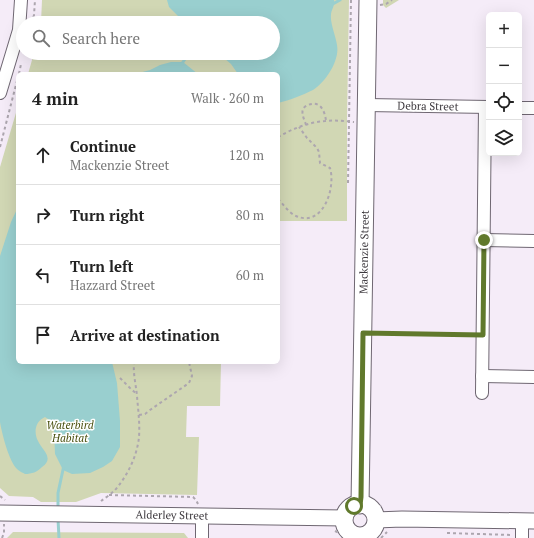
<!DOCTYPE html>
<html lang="en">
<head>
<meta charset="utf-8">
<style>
	:root { --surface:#fff; --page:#f2f2f2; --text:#222; --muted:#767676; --line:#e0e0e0 }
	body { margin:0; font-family:"PT Serif",serif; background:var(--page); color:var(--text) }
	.controls { position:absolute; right:12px; top:12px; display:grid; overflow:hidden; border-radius:6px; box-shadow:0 4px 16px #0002 }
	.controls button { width:36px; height:36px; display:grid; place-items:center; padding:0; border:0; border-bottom:1px solid var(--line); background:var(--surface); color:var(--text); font:20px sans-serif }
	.stop { position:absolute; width:12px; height:12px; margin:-9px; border:3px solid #60792c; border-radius:50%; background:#fff }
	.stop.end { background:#60792c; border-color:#fff; box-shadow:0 1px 4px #0008 }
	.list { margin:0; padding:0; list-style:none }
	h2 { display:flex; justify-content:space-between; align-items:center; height:52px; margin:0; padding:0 16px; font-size:17px }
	h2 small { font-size:13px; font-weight:400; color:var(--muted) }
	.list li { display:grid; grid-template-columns:26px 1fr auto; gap:12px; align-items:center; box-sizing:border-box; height:60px; padding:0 16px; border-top:1px solid var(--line) }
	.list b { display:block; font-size:15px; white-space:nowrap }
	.list p { margin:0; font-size:13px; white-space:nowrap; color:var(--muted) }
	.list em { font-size:13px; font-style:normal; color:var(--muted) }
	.icon { flex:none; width:22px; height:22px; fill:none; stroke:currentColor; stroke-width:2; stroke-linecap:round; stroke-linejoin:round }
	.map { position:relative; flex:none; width:534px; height:538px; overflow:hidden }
	.search { position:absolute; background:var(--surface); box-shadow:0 4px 16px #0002; left:16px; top:16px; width:264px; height:44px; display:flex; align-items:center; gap:10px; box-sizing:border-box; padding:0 14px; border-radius:22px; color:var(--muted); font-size:15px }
	.panel { position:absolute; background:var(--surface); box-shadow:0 4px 16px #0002; left:16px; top:72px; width:264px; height:292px; border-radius:6px }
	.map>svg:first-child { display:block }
</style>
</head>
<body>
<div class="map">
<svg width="534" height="538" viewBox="0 0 534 538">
	<rect width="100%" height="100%" fill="#f5ecf8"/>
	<g fill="#d1d7b4">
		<path d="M42,0H349L347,121V221H278V74H28L34,53H273V23H41Z"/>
		<path d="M383,0H399L386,8L383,5Z"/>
		<path d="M18,106V362H221L220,406H187L186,437H199L197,495L101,493L76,502H41L33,497L9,496L0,488V167Z"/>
		<path d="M13,532L184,533L188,538H7Z"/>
	</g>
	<g fill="#99cfcf">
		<path d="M167,0H334C335,6 331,10 331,15C330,23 336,37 337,45C340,60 326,82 313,90C303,95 290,100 278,103V74H238L231,64L218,53H273V23H185L169,7Z"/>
		<path d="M171,62H183L198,74H135L150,70L160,65Z"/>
		<path d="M18,207V362H112L117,383L120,421V447L112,461L103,467L90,473L72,474L63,470L55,454L54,431L51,421L45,417C36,421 33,431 38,441C42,450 55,458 42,467C37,472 32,474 25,474C23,473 19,471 17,469C9,461 2,434 0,422V256L11,222Z"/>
	</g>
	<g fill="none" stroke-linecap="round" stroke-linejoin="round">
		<g stroke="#99cfcf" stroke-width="3">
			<path d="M331,5L340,0"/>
			<path d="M181,65L189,53"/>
			<path d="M58,509V493L64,465"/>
			<path d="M58,519L59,538"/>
		</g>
		<g stroke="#6f6772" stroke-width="14">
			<g id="minor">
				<path d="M0,93L19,30L21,0"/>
				<path d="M367,105L489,107"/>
				<path d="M519,108H534"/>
				<path d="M484,240L534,241"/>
				<path d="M482,376L534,377"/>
				<path d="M482,393L485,107"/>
				<path d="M202,538V516"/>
				<path d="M522,538V521"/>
			</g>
		</g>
		<g stroke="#6f6772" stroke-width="17">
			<g id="tertiary">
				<path d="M0,513L345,518"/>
				<path d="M376,520L402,519L534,521"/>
			</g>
		</g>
		<g stroke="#6f6772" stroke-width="19">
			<g id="secondary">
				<circle cx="360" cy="520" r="16"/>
				<path d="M360,505L368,0"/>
			</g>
		</g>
		<g stroke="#ada6af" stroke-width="2" stroke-dasharray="3 3" stroke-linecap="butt">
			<path d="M380,5L386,4L392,0"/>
			<path d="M32,23L34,15L35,0"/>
			<path d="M19,74L21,64"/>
			<path d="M306,125C305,121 301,114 303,109C304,107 306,106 308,105C320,100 325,111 326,121"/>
			<path d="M278,137C292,129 309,122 325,121C335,120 344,121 354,122"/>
			<path d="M0,147L18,77"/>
			<path d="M348,183L351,0"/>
			<path d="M278,199C283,204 289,213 296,216C323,228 336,188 330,168L320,163L319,152L317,148L307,138L299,127"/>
			<path d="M376,333L471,335"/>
			<path d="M120,378L132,390L137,394"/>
			<path d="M139,415L145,414L150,410L189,383L192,376L189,362"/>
			<path d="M109,495L193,497L196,500L198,504"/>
			<path d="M0,496L5,500"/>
			<path d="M101,501C105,498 111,494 115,490C128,475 137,456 139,437C140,423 138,409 137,396C136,385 133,374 134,362"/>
			<path d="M373,503L377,505L382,507"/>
			<path d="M335,531L341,534L345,538"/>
			<path d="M447,533L511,535"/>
			<path d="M2,538L4,533V524"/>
			<path d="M381,538L387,532"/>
		</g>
		<use href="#minor" stroke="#fff" stroke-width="12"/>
		<use href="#tertiary" stroke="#fff" stroke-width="15"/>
		<use href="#secondary" stroke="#fff" stroke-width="17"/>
	</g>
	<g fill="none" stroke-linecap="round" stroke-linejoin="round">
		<path stroke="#60792c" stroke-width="5" d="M354,506L360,505L361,497L363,333L483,335L484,240"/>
	</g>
	<g text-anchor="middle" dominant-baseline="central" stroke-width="3" stroke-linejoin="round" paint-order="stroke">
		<g font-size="11" fill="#3c383d" stroke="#fff">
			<text transform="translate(428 106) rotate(1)">Debra Street</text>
			<text transform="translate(364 252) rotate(-89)">Mackenzie Street</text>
			<text transform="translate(172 515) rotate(1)">Alderley Street</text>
		</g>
		<g font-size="11" font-style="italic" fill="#49500f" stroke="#fff">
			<text x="70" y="425">Waterbird<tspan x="70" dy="13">Habitat</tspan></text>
		</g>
	</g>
</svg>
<div class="controls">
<button>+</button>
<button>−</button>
<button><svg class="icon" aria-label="locate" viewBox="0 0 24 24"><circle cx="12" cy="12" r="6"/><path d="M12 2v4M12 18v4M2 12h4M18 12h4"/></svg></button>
<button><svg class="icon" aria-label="layers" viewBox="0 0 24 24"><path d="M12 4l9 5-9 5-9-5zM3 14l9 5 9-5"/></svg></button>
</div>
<div class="stop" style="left:354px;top:506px"></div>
<div class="stop end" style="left:484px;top:240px"></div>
<div class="search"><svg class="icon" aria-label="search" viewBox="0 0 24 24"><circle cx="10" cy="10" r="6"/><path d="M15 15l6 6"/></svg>Search here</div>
<section class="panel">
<h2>4 min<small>Walk · 260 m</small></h2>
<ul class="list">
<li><svg class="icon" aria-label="ahead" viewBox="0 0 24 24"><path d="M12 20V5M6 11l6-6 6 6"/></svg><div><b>Continue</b><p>Mackenzie Street</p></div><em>120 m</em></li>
<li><svg class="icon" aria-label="right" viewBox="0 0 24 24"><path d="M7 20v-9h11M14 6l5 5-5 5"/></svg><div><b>Turn right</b></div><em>80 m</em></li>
<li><svg class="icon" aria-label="left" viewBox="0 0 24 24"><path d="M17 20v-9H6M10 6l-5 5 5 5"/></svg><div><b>Turn left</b><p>Hazzard Street</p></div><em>60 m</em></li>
<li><svg class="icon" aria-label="arrive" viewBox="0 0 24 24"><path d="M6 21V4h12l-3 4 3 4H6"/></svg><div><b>Arrive at destination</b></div></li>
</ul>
</section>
</div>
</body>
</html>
